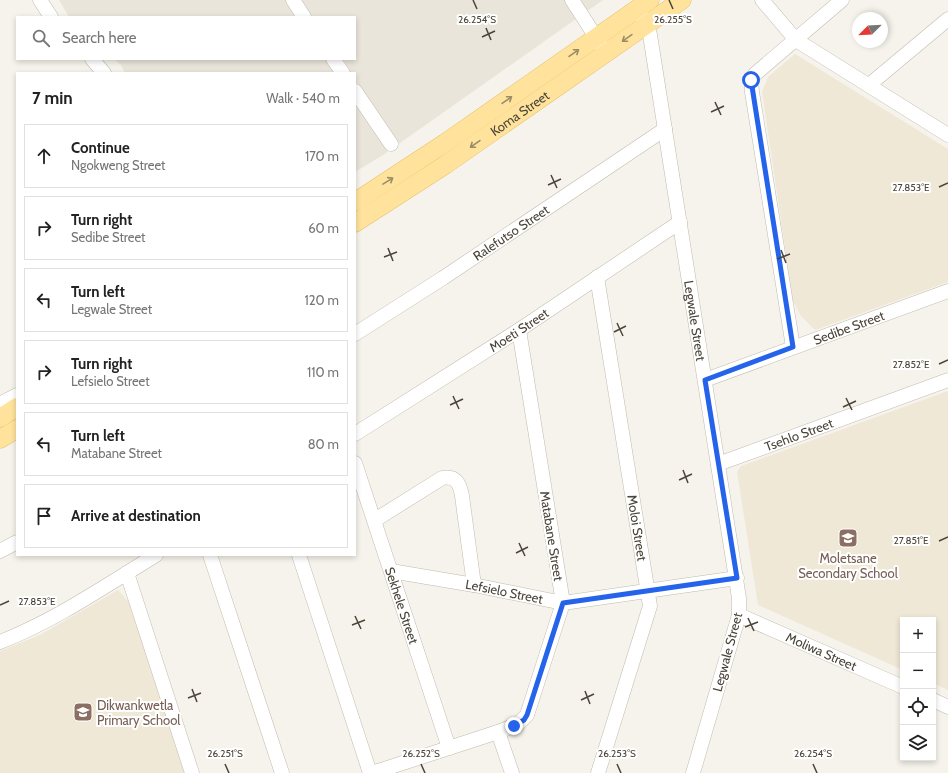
<!DOCTYPE html>
<html lang="en">
<head>
<meta charset="utf-8">
<style>
	:root { --surface:#fff; --page:#f2f2f2; --text:#222; --muted:#767676; --line:#e0e0e0 }
	body { margin:0; font-family:Cabin,sans-serif; background:var(--page); color:var(--text) }
	.controls { position:absolute; right:12px; bottom:12px; display:grid; overflow:hidden; border-radius:0px; box-shadow:0 2px 6px #0003 }
	.controls button { width:36px; height:36px; display:grid; place-items:center; padding:0; border:0; border-bottom:1px solid var(--line); background:var(--surface); color:var(--text); font:20px sans-serif }
	.compass { position:absolute; left:852px; top:12px; width:36px; height:36px; border-radius:50%; background:var(--surface); box-shadow:0 2px 6px #0003; rotate:246deg }
	.stop { position:absolute; width:12px; height:12px; margin:-9px; border:3px solid #2563eb; border-radius:50%; background:#fff }
	.stop.end { background:#2563eb; border-color:#fff; box-shadow:0 1px 4px #0008 }
	.list { margin:0; padding:0; list-style:none }
	h2 { display:flex; justify-content:space-between; align-items:center; height:52px; margin:0; padding:0 16px; font-size:17px }
	h2 small { font-size:13px; font-weight:400; color:var(--muted) }
	.list li { display:grid; grid-template-columns:26px 1fr auto; gap:12px; align-items:center; box-sizing:border-box; height:64px; margin:0 8px 8px; padding:0 8px; border:1px solid var(--line); border-radius:0px }
	.list b { display:block; font-size:15px; white-space:nowrap }
	.list p { margin:0; font-size:13px; white-space:nowrap; color:var(--muted) }
	.list em { font-size:13px; font-style:normal; color:var(--muted) }
	.icon { flex:none; width:22px; height:22px; fill:none; stroke:currentColor; stroke-width:2; stroke-linecap:round; stroke-linejoin:round }
	.map { position:relative; flex:none; width:948px; height:773px; overflow:hidden }
	.search { position:absolute; background:var(--surface); box-shadow:0 2px 6px #0003; left:16px; top:16px; width:340px; height:44px; display:flex; align-items:center; gap:10px; box-sizing:border-box; padding:0 14px; border-radius:0px; color:var(--muted); font-size:15px }
	.panel { position:absolute; background:var(--surface); box-shadow:0 2px 6px #0003; left:16px; top:72px; width:340px; height:484px; border-radius:0px }
	.map>svg:first-child { display:block }
</style>
</head>
<body>
<div class="map">
<svg width="948" height="773" viewBox="0 0 948 773">
	<rect width="100%" height="100%" fill="#f6f3ec"/>
	<path fill="#eae5da" d="M59,0H603L383,155L355,172V73H125L121,65L114,59H355V17H69Z"/>
	<g fill="#efe8d6">
		<path d="M795,54L948,149V282L815,330L801,316L793,301L762,92L768,77Z"/>
		<path d="M948,391V690L933,683V620H903V670L758,605L737,472L741,466Z"/>
		<path d="M118,590L132,606L186,773H0V651L40,635Z"/>
	</g>
	<g fill="none" stroke-linecap="round" stroke-linejoin="round">
		<g stroke="#c2bbae" stroke-width="15">
			<g id="minor">
				<path d="M40,0L51,17"/>
				<path d="M293,0L304,17"/>
				<path d="M572,0L601,45"/>
				<path d="M762,0L796,40L948,135"/>
				<path id="s1" d="M642,17L647,25L650,35L739,598V615L693,773"/>
				<path d="M92,59L104,73"/>
				<path d="M333,59L343,73"/>
				<path d="M869,85L948,19"/>
				<path d="M355,91L391,144"/>
				<path id="s2" d="M597,277L650,606L598,773"/>
				<path id="s3" d="M355,334L443,278L665,129"/>
				<path d="M793,347L752,92L751,80L755,74L842,0"/>
				<path id="s4" d="M705,380L948,291"/>
				<path d="M0,404L17,395"/>
				<path id="s5" d="M355,434L519,330L680,222"/>
				<path id="s6" d="M355,463L449,748"/>
				<path id="s7" d="M718,464L948,380"/>
				<path d="M375,520L442,478C456,475 460,484 462,496L474,585"/>
				<path d="M0,551L17,542"/>
				<path d="M210,555L282,773"/>
				<path d="M299,555L370,773"/>
				<path id="s8" d="M391,571L474,585L563,603L737,578"/>
				<path d="M127,573L192,773"/>
				<path id="s9" d="M739,615L903,687"/>
				<path d="M0,642C56,620 105,586 156,555"/>
				<path d="M933,700L948,707"/>
				<path d="M498,732L512,773"/>
				<path d="M372,773L498,732L518,724L527,715L563,603L519,330"/>
			</g>
		</g>
		<g stroke="#e6c16a" stroke-width="19">
			<g id="major">
				<path d="M355,202L445,143L650,0"/>
				<path id="s10" d="M355,223L445,165L682,0"/>
				<path d="M0,418L17,407"/>
				<path d="M0,439L17,429"/>
			</g>
		</g>
		<use href="#minor" stroke="#fff" stroke-width="14"/>
		<use href="#major" stroke="#ffe39c" stroke-width="18"/>
	</g>
	<defs><path id="oneway-shaft" d="M-6 0H5M1.5-3L5.5 0L1.5 3" fill="none" stroke-width="1.6" stroke-linecap="round" stroke-linejoin="round"/></defs>
	<g stroke="#9c8c66">
		<use href="#oneway-shaft" transform="translate(627 38) rotate(145)"/>
		<use href="#oneway-shaft" transform="translate(574 53) rotate(-35)"/>
		<use href="#oneway-shaft" transform="translate(507 100) rotate(-35)"/>
		<use href="#oneway-shaft" transform="translate(475 144) rotate(145)"/>
		<use href="#oneway-shaft" transform="translate(388 181) rotate(-32)"/>
	</g>
	<g fill="none" stroke-linecap="round" stroke-linejoin="round">
		<path stroke="#2563eb" stroke-width="5" d="M514,726L524,720L527,715L563,603L737,578L705,380L793,347L751,80"/>
	</g>
	<path fill="none" stroke="#4b4439" stroke-width="1.5" d="M473,0L477,9M669,0L673,9M486,28L491,40M482,37L495,31M715,102L721,115M711,112L724,106M551,175L557,188M548,185L561,179M939,187L948,183M388,248L393,261M781,250L786,263M384,257L397,252M777,259L790,254M617,323L623,336M614,332L626,326M939,364L948,360M453,396L459,409M846,398L852,410M450,405L463,399M843,407L856,401M683,470L688,483M679,480L692,474M939,541L948,537M519,543L525,556M516,553L528,547M0,605L9,601M355,616L361,629M748,618L754,631M352,625L365,620M745,627L758,622M192,689L197,702M585,691L590,704M188,698L201,693M581,700L594,694M225,764L229,773M421,764L425,773M617,764L621,773M813,764L817,773"/>
	<defs>
		<g id="school-square" transform="scale(1)"><rect x="-9" y="-9" width="18" height="18" rx="4" fill="#8d6e63" stroke="#fff"/><path d="M0-5L7-2L0 1L-7-2ZM-4 1L0 2.5L4 1V4Q0 6-4 4Z" fill="#fff"/></g>
	</defs>
	<g fill-rule="evenodd">
		<use href="#school-square" x="848" y="538"/>
		<use href="#school-square" x="83" y="712"/>
	</g>
	<g text-anchor="middle" dominant-baseline="central" stroke-width="4" stroke-linejoin="round" paint-order="stroke">
		<g font-size="13" fill="#4b4439" stroke="#fff">
			<text stroke="none"><textPath href="#s10" startOffset="198">Koma Street</textPath></text>
			<text stroke="none"><textPath href="#s3" startOffset="186">Ralefutso Street</textPath></text>
			<text stroke="none"><textPath href="#s1" startOffset="309">Legwale Street</textPath></text>
			<text stroke="none"><textPath href="#s4" startOffset="153">Sedibe Street</textPath></text>
			<text stroke="none"><textPath href="#s5" startOffset="194">Moeti Street</textPath></text>
			<text stroke="none"><textPath href="#s7" startOffset="86">Tsehlo Street</textPath></text>
			<text stroke="none"><textPath href="#s2" startOffset="254">Moloi Street</textPath></text>
			<text transform="translate(552 536) rotate(81)">Matabane Street</text>
			<text stroke="none"><textPath href="#s8" startOffset="115">Lefsielo Street</textPath></text>
			<text stroke="none"><textPath href="#s6" startOffset="150">Sekhele Street</textPath></text>
			<text stroke="none"><textPath href="#s9" startOffset="90">Moliwa Street</textPath></text>
			<text transform="translate(727 652) rotate(-75)">Legwale Street</text>
		</g>
		<g font-size="13" fill="#785e54" stroke="#fff">
			<text x="848" y="558">Moletsane<tspan x="848" dy="15">Secondary School</tspan></text>
			<text x="97" y="705" text-anchor="start">Dikwankwetla<tspan x="97" dy="15">Primary School</tspan></text>
		</g>
	</g>
	<g font-size="10" text-anchor="middle" fill="#4b4439" stroke="#fff" stroke-width="4" stroke-linejoin="round" paint-order="stroke">
		<text x="673" y="23">26.255°S</text>
		<text x="477" y="23">26.254°S</text>
		<text x="911" y="191">27.853°E</text>
		<text x="911" y="368">27.852°E</text>
		<text x="911" y="544">27.851°E</text>
		<text x="37" y="605">27.853°E</text>
		<text x="225" y="757">26.251°S</text>
		<text x="421" y="757">26.252°S</text>
		<text x="617" y="757">26.253°S</text>
		<text x="813" y="757">26.254°S</text>
	</g>
</svg>
<div class="controls">
<button>+</button>
<button>−</button>
<button><svg class="icon" aria-label="locate" viewBox="0 0 24 24"><circle cx="12" cy="12" r="6"/><path d="M12 2v4M12 18v4M2 12h4M18 12h4"/></svg></button>
<button><svg class="icon" aria-label="layers" viewBox="0 0 24 24"><path d="M12 4l9 5-9 5-9-5zM3 14l9 5 9-5"/></svg></button>
</div>
<svg class="compass" viewBox="-18 -18 36 36"><path d="M0-13l5 13h-10z" fill="#e53935"/><path d="M0 13l5-13h-10z" fill="#767676"/></svg>
<div class="stop" style="left:751px;top:80px"></div>
<div class="stop end" style="left:514px;top:726px"></div>
<div class="search"><svg class="icon" aria-label="search" viewBox="0 0 24 24"><circle cx="10" cy="10" r="6"/><path d="M15 15l6 6"/></svg>Search here</div>
<section class="panel">
<h2>7 min<small>Walk · 540 m</small></h2>
<ul class="list">
<li><svg class="icon" aria-label="ahead" viewBox="0 0 24 24"><path d="M12 20V5M6 11l6-6 6 6"/></svg><div><b>Continue</b><p>Ngokweng Street</p></div><em>170 m</em></li>
<li><svg class="icon" aria-label="right" viewBox="0 0 24 24"><path d="M7 20v-9h11M14 6l5 5-5 5"/></svg><div><b>Turn right</b><p>Sedibe Street</p></div><em>60 m</em></li>
<li><svg class="icon" aria-label="left" viewBox="0 0 24 24"><path d="M17 20v-9H6M10 6l-5 5 5 5"/></svg><div><b>Turn left</b><p>Legwale Street</p></div><em>120 m</em></li>
<li><svg class="icon" aria-label="right" viewBox="0 0 24 24"><path d="M7 20v-9h11M14 6l5 5-5 5"/></svg><div><b>Turn right</b><p>Lefsielo Street</p></div><em>110 m</em></li>
<li><svg class="icon" aria-label="left" viewBox="0 0 24 24"><path d="M17 20v-9H6M10 6l-5 5 5 5"/></svg><div><b>Turn left</b><p>Matabane Street</p></div><em>80 m</em></li>
<li><svg class="icon" aria-label="arrive" viewBox="0 0 24 24"><path d="M6 21V4h12l-3 4 3 4H6"/></svg><div><b>Arrive at destination</b></div></li>
</ul>
</section>
</div>
</body>
</html>
